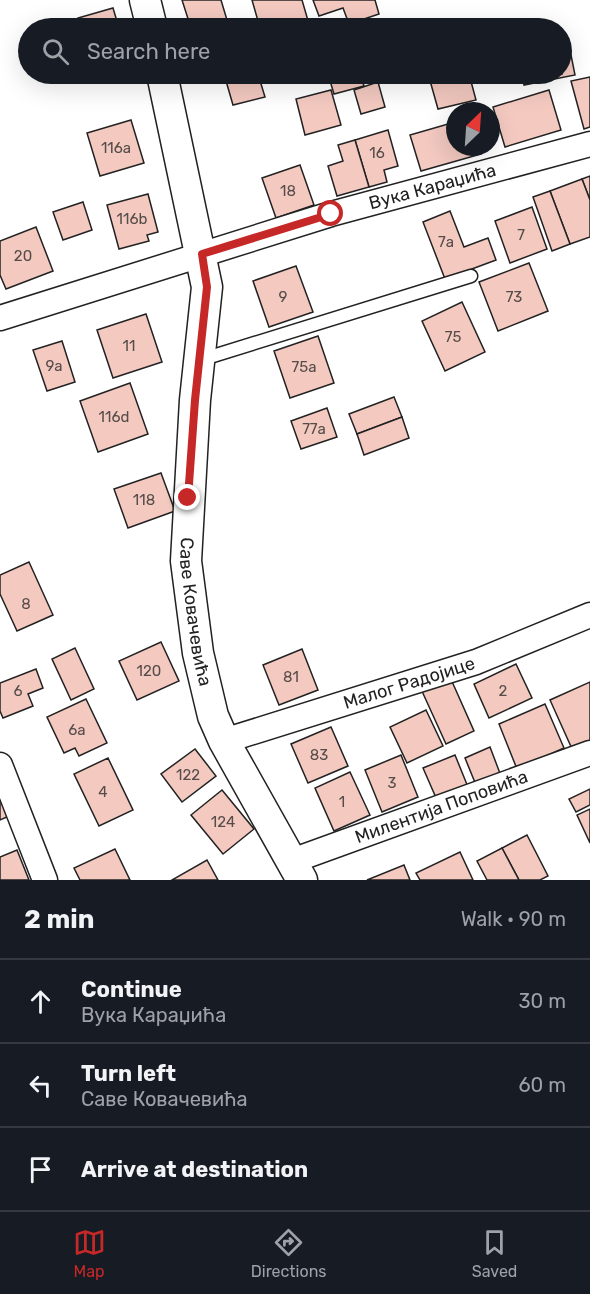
<!DOCTYPE html>
<html lang="en">
<head>
<meta charset="utf-8">
<style>
	:root { --surface:#171b24; --page:#20242c; --text:#f1f3f6; --muted:#9ea1a6; --line:#363941; --accent:#c62828 }
	body { margin:0; font-family:Rubik,sans-serif; background:var(--page); color:var(--text) }
	.compass { position:absolute; left:446px; top:102px; width:54px; height:54px; border-radius:50%; background:var(--surface); box-shadow:0 6px 24px #0002; rotate:25deg }
	.stop { position:absolute; width:18px; height:18px; margin:-14px; border:4px solid #c62828; border-radius:50%; background:#fff }
	.stop.end { background:#c62828; border-color:#fff; box-shadow:0 2px 6px #0008 }
	.list { margin:0; padding:0; list-style:none }
	h2 { display:flex; justify-content:space-between; align-items:center; height:78px; margin:0; padding:0 24px; font-size:26px }
	h2 small { font-size:20px; font-weight:400; color:var(--muted) }
	.list li { display:grid; grid-template-columns:39px 1fr auto; gap:18px; align-items:center; box-sizing:border-box; height:84px; padding:0 24px; border-top:2px solid var(--line) }
	.list b { display:block; font-size:22px; white-space:nowrap }
	.list p { margin:0; font-size:20px; white-space:nowrap; color:var(--muted) }
	.list em { font-size:20px; font-style:normal; color:var(--muted) }
	.icon { flex:none; width:33px; height:33px; fill:none; stroke:currentColor; stroke-width:2; stroke-linecap:round; stroke-linejoin:round }
	.map { position:relative; flex:none; width:590px; height:880px; overflow:hidden }
	.search { position:absolute; background:var(--surface); box-shadow:0 6px 24px #0002; left:18px; right:18px; top:18px; height:66px; display:flex; align-items:center; gap:15px; box-sizing:border-box; padding:0 21px; border-radius:33px; color:var(--muted); font-size:22px }
	.sheet { height:330px; background:var(--surface) }
	nav { display:flex; justify-content:space-around; align-items:center; box-sizing:border-box; height:84px; border-top:2px solid var(--line); background:var(--surface); font-size:16px; color:var(--muted) }
	nav a { display:grid; justify-items:center; gap:3px }
	nav .on { color:var(--accent) }
	.map>svg:first-child { display:block }
</style>
</head>
<body>
<div class="map">
<svg width="590" height="880" viewBox="0 0 590 880">
	<rect width="100%" height="100%" fill="#fff"/>
	<g fill="#f3c9c0" stroke="#222" stroke-width="1.5">
		<path d="M182,0H221L227,20L191,28Z"/>
		<path d="M252,0H302L309,24L295,28H260Z"/>
		<path d="M313,0H375L379,14L349,24L343,8L319,16Z"/>
		<path d="M113,8L119,28H81L78,18Z"/>
		<path d="M219,21L221,28H195Z"/>
		<path d="M570,50L575,75L524,85L522,74H562V52Z"/>
		<path d="M224,74H258L265,97L233,105Z"/>
		<path d="M328,74H360L364,86L334,94Z"/>
		<path d="M376,74H401L402,76L378,82Z"/>
		<path d="M442,74H469L476,100L438,109L429,77Z"/>
		<path d="M590,77V127L584,129L571,81Z"/>
		<path d="M378,82L385,107L361,114L354,90Z"/>
		<path d="M331,90L341,125L305,135L296,99Z"/>
		<path d="M549,90L561,130L505,147L493,107Z"/>
		<path d="M131,120L144,163L100,176L87,133Z"/>
		<path d="M455,122V147H479L481,154L421,171L410,135Z"/>
		<path d="M388,130L398,166L384,170L387,182L369,187L355,140Z"/>
		<path d="M355,140L369,187L337,196L328,166L343,161L338,145Z"/>
		<path d="M300,165L314,205L276,218L262,178Z"/>
		<path d="M590,176V200L582,179Z"/>
		<path d="M582,179L590,200V237L570,244L550,191Z"/>
		<path d="M550,191L570,244L552,251L533,197Z"/>
		<path d="M148,194L158,232L147,235L149,241L119,249L107,205Z"/>
		<path d="M83,202L92,230L63,240L53,212Z"/>
		<path d="M532,207L547,249L510,263L495,221Z"/>
		<path d="M450,211L464,247L488,238L496,260L445,279L423,222Z"/>
		<path d="M36,227L53,271L6,289L0,275V241Z"/>
		<path d="M529,263L548,311L498,331L479,282Z"/>
		<path d="M296,266L313,312L269,327L253,281Z"/>
		<path d="M462,302L485,352L445,371L422,321Z"/>
		<path d="M146,314L162,362L113,378L97,330Z"/>
		<path d="M318,336L334,383L290,398L274,351Z"/>
		<path d="M62,341L75,382L47,391L33,350Z"/>
		<path d="M130,383L148,434L98,452L80,401Z"/>
		<path d="M394,397L402,417L357,434L349,414Z"/>
		<path d="M327,408L337,437L301,449L291,421Z"/>
		<path d="M402,417L409,438L364,455L357,434Z"/>
		<path d="M161,473L175,511L128,528L114,489Z"/>
		<path d="M29,562L53,615L17,631L0,594V575Z"/>
		<path d="M161,642L179,681L137,700L119,661Z"/>
		<path d="M75,648L94,689L71,700L52,659Z"/>
		<path d="M302,649L318,690L279,705L263,665Z"/>
		<path d="M516,664L532,698L489,718L474,684Z"/>
		<path d="M36,669L43,688L28,694L33,706L3,718L0,711V683Z"/>
		<path d="M450,677L474,731L446,744L421,689Z"/>
		<path d="M590,682V744L573,751L550,700Z"/>
		<path d="M86,699L107,743L79,756L75,748L64,753L47,717Z"/>
		<path d="M545,704L564,748L517,769L499,724Z"/>
		<path d="M426,710L443,746L407,763L390,727Z"/>
		<path d="M331,727L348,766L308,783L291,744Z"/>
		<path d="M490,747L501,776L476,785L465,758Z"/>
		<path d="M195,749L216,776L182,802L161,774Z"/>
		<path d="M401,755L418,797L382,812L365,770Z"/>
		<path d="M455,755L468,787L437,800L423,768Z"/>
		<path d="M108,758L133,810L99,826L74,774Z"/>
		<path d="M350,772L370,815L334,831L315,788Z"/>
		<path d="M590,789V805L576,812L569,799Z"/>
		<path d="M222,790L254,829L223,854L191,815Z"/>
		<path d="M0,796L9,816L0,820Z"/>
		<path d="M590,809V843L577,815Z"/>
		<path d="M527,835L548,876L540,880H519L502,848Z"/>
		<path d="M502,848L519,880H487L477,861Z"/>
		<path d="M115,849L130,880H80L74,868Z"/>
		<path d="M17,850L29,880H0V857Z"/>
		<path d="M460,852L473,880H420L416,873Z"/>
		<path d="M207,860L218,880H172Z"/>
		<path d="M404,865L410,880H367Z"/>
	</g>
	<g fill="none" stroke-linecap="round" stroke-linejoin="round">
		<g stroke="#222" stroke-width="15">
			<path id="service" d="M200,360L471,276"/>
		</g>
		<g stroke="#222" stroke-width="27">
			<g id="minor">
				<path id="s1" d="M0,318L331,214L590,144"/>
				<path id="s2" d="M224,741L476,662L590,615"/>
				<path d="M0,765L45,880"/>
				<path id="s3" d="M292,861L590,753"/>
			</g>
		</g>
		<g stroke="#222" stroke-width="33">
			<g id="tertiary">
				<path d="M145,0L152,28"/>
				<path id="s4" d="M162,74L207,287L195,400L186,561L198,653L213,716L224,741L302,880"/>
			</g>
		</g>
		<use href="#service" stroke="#fff" stroke-width="12"/>
		<use href="#minor" stroke="#fff" stroke-width="24"/>
		<use href="#tertiary" stroke="#fff" stroke-width="30"/>
	</g>
	<g fill="none" stroke-linecap="round" stroke-linejoin="round">
		<path stroke="#c62828" stroke-width="8" d="M188,498L195,400L207,287L202,254L331,214"/>
	</g>
	<g text-anchor="middle" dominant-baseline="central" stroke-width="4.5" stroke-linejoin="round" paint-order="stroke">
		<g font-size="15" fill="#564c4a">
			<text x="116" y="148">116a</text>
			<text x="377" y="153">16</text>
			<text x="288" y="191">18</text>
			<text x="132" y="219">116b</text>
			<text x="521" y="235">7</text>
			<text x="446" y="242">7a</text>
			<text x="23" y="256">20</text>
			<text x="283" y="297">9</text>
			<text x="514" y="297">73</text>
			<text x="453" y="337">75</text>
			<text x="129" y="346">11</text>
			<text x="54" y="366">9a</text>
			<text x="304" y="367">75a</text>
			<text x="114" y="417">116d</text>
			<text x="314" y="429">77a</text>
			<text x="144" y="500">118</text>
			<text x="26" y="604">8</text>
			<text x="149" y="671">120</text>
			<text x="291" y="677">81</text>
			<text x="18" y="691">6</text>
			<text x="503" y="691">2</text>
			<text x="77" y="730">6a</text>
			<text x="319" y="755">83</text>
			<text x="188" y="775">122</text>
			<text x="392" y="783">3</text>
			<text x="103" y="792">4</text>
			<text x="342" y="802">1</text>
			<text x="223" y="822">124</text>
		</g>
		<g font-size="18" fill="#222" stroke="#fff">
			<text stroke="none"><textPath href="#s1" startOffset="452">Вука Караџића</textPath></text>
			<text stroke="none"><textPath href="#s4" startOffset="544">Саве Ковачевића</textPath></text>
			<text stroke="none"><textPath href="#s2" startOffset="194">Малог Радојице</textPath></text>
			<text stroke="none"><textPath href="#s3" startOffset="159">Милентија Поповића</textPath></text>
		</g>
	</g>
</svg>
<svg class="compass" viewBox="-18 -18 36 36"><path d="M0-13l5 13h-10z" fill="#e53935"/><path d="M0 13l5-13h-10z" fill="#9ea1a6"/></svg>
<div class="stop" style="left:331px;top:214px"></div>
<div class="stop end" style="left:188px;top:498px"></div>
<div class="search"><svg class="icon" aria-label="search" viewBox="0 0 24 24"><circle cx="10" cy="10" r="6"/><path d="M15 15l6 6"/></svg>Search here</div>
</div>
<section class="sheet">
<h2>2 min<small>Walk · 90 m</small></h2>
<ul class="list">
<li><svg class="icon" aria-label="ahead" viewBox="0 0 24 24"><path d="M12 20V5M6 11l6-6 6 6"/></svg><div><b>Continue</b><p>Вука Караџића</p></div><em>30 m</em></li>
<li><svg class="icon" aria-label="left" viewBox="0 0 24 24"><path d="M17 20v-9H6M10 6l-5 5 5 5"/></svg><div><b>Turn left</b><p>Саве Ковачевића</p></div><em>60 m</em></li>
<li><svg class="icon" aria-label="arrive" viewBox="0 0 24 24"><path d="M6 21V4h12l-3 4 3 4H6"/></svg><div><b>Arrive at destination</b></div></li>
</ul>
</section>
<nav>
<a class="on"><svg class="icon" aria-label="map" viewBox="0 0 24 24"><path d="M3 6l6-2 6 2 6-2v14l-6 2-6-2-6 2zM9 4v14M15 6v14"/></svg>Map</a>
<a><svg class="icon" aria-label="directions" viewBox="0 0 24 24"><path d="M12 3l9 9-9 9-9-9zM9 14v-3h6M13 9l2 2-2 2"/></svg>Directions</a>
<a><svg class="icon" aria-label="saved" viewBox="0 0 24 24"><path d="M7 4h10v16l-5-4-5 4z"/></svg>Saved</a>
</nav>
</body>
</html>
